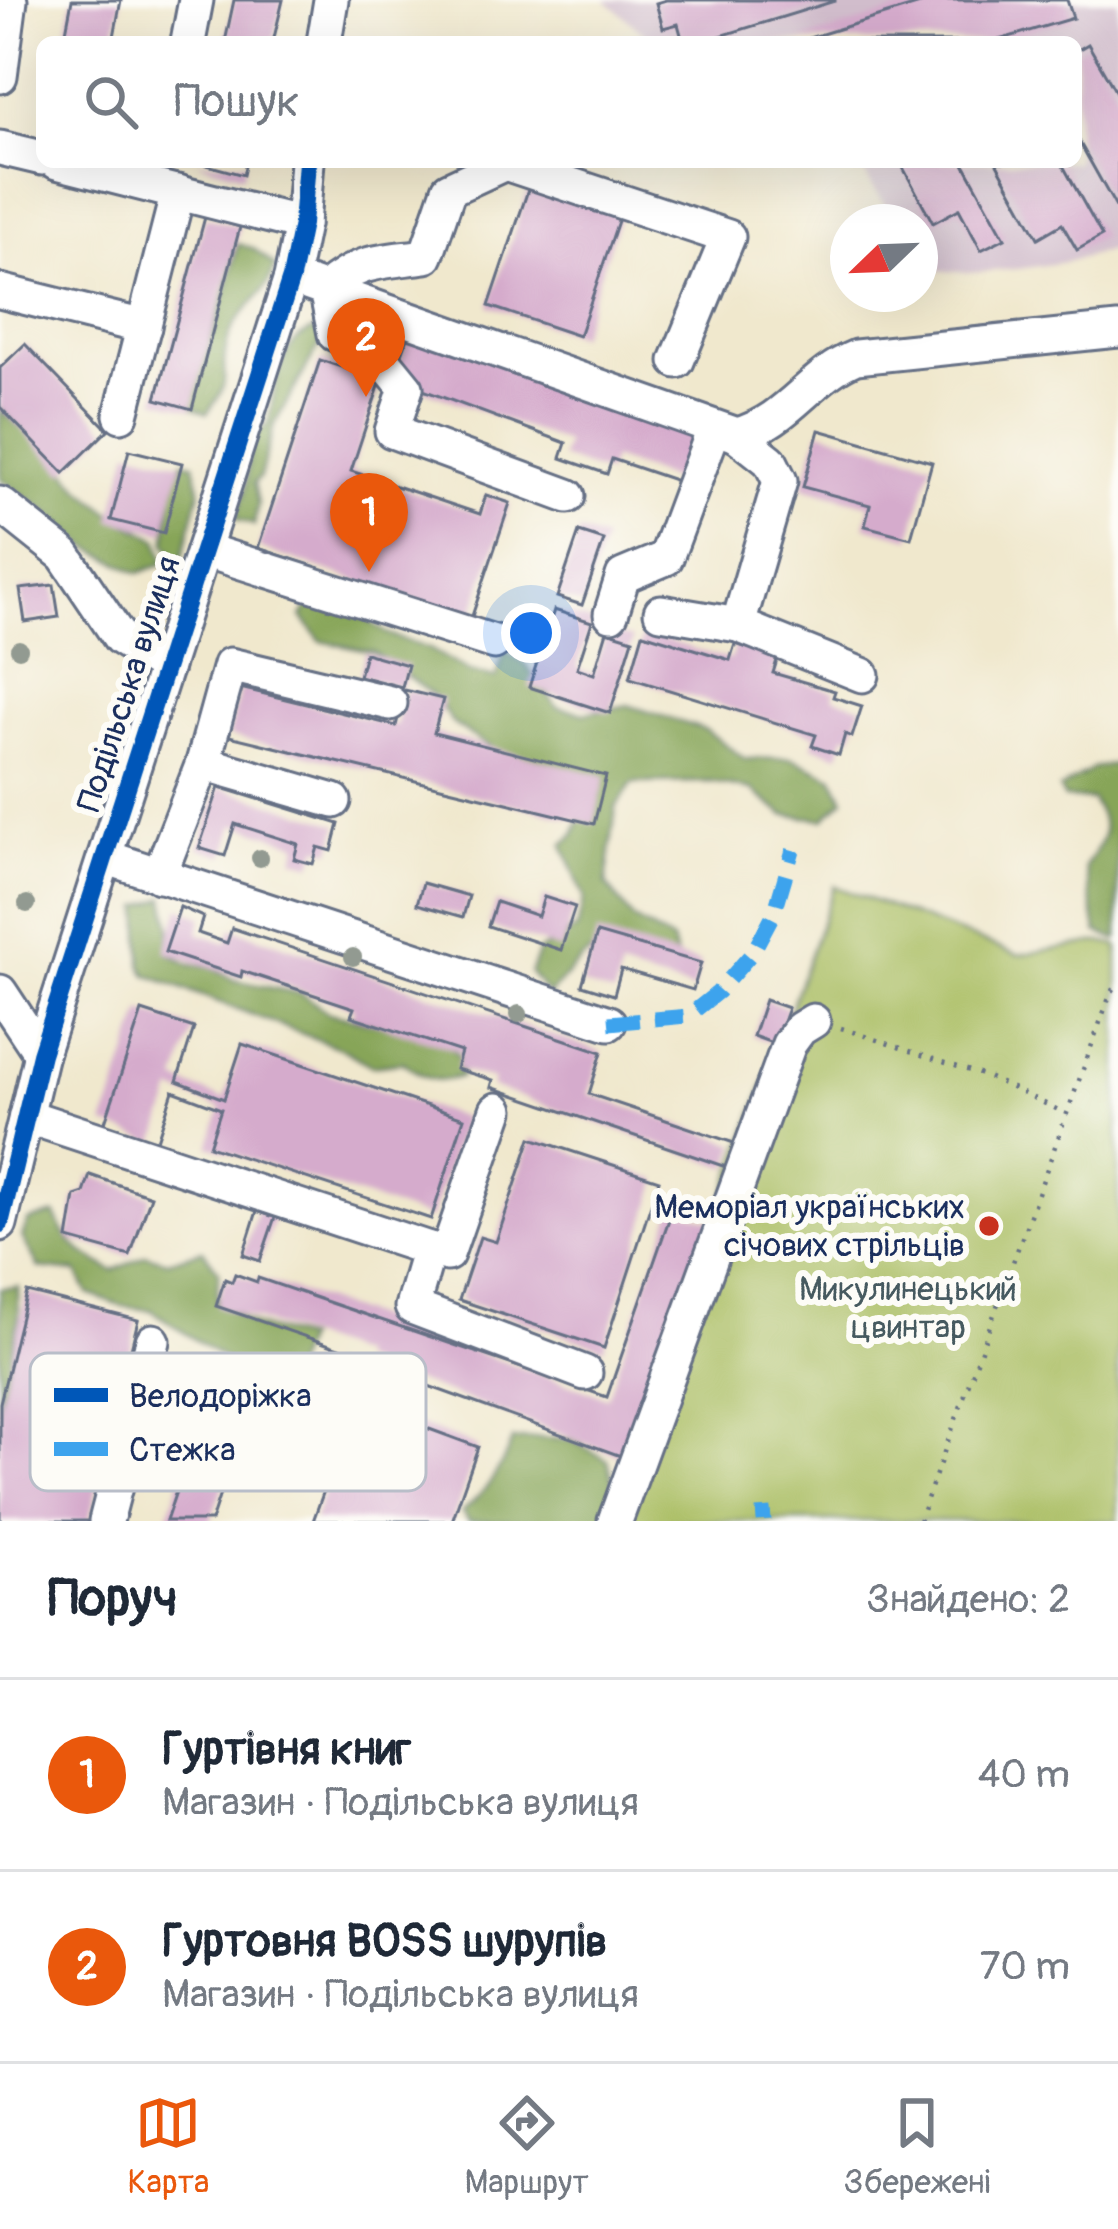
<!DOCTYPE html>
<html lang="uk">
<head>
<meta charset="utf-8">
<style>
	:root { --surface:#fff; --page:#f6f6f7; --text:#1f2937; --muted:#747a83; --line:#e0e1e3; --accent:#ea580c }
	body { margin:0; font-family:Pangolin,sans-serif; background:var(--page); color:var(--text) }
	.compass { position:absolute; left:830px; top:204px; width:108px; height:108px; border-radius:50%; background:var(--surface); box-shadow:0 12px 48px #0002; rotate:247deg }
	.you { position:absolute; left:531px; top:633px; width:42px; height:42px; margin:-30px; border:9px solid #fff; border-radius:50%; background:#1a73e8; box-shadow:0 0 0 18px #1a73e833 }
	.badge { display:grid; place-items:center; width:78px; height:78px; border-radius:50%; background:var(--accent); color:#fff; font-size:39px; font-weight:700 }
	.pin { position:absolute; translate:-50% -99px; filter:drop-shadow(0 3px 6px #0008) }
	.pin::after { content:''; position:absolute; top:63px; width:42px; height:36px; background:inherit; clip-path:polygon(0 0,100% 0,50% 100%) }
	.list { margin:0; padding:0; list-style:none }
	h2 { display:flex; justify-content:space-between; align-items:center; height:156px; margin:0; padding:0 48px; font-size:51px }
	h2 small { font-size:39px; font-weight:400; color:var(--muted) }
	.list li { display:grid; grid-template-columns:78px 1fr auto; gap:36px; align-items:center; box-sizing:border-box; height:192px; padding:0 48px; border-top:3px solid var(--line) }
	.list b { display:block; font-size:45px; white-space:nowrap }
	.list p { margin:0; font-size:39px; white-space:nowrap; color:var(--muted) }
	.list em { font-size:39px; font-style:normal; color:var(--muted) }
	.icon { flex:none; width:66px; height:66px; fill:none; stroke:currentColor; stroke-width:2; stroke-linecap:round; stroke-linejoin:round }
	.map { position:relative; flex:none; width:1118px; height:1521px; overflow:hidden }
	.search { position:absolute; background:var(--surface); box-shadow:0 12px 48px #0002; left:36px; right:36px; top:36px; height:132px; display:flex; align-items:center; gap:30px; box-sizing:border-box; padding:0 42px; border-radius:18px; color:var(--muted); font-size:45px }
	.sheet { height:540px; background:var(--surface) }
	nav { display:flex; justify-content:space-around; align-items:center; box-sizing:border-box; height:168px; border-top:3px solid var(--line); background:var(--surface); font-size:33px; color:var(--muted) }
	nav a { display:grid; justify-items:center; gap:6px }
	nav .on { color:var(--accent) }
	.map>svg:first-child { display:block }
</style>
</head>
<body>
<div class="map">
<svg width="1118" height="1521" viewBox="0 0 1118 1521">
	<rect width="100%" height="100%" fill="#fdfcf7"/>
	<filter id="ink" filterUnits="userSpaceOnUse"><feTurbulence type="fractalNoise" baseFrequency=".00833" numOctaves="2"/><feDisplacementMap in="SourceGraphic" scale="24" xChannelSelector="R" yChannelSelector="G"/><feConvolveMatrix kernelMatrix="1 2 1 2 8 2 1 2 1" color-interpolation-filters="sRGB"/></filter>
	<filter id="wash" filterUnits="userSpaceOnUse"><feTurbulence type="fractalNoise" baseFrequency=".004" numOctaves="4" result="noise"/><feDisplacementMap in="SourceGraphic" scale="48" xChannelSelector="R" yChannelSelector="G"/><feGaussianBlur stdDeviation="2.7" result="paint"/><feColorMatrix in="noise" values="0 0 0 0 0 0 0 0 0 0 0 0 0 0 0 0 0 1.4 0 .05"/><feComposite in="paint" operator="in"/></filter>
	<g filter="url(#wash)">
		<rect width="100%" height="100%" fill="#f0e8cd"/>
		<path fill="#d1bdcc" d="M605,0H1118V248L1066,262L1019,269L969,273L923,269L920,222H896L857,162H1076V42H655Z"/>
		<path fill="#aabe63" stroke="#627660" stroke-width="3" d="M834,886L1018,955L1100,942L1118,946V1521H609Z"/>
		<g fill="#87a559" stroke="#516a5c" stroke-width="3">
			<path d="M238,244L253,248L275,266C266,300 237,309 228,340C217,376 237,376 207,413L191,406C197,367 216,331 226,292C231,276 233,260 238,244Z"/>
			<path d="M317,329L322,341L274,425L260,477L254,483L258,504L254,525L236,519C239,506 246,492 247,479C249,457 246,437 268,425C275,390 278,338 317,329Z"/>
			<path d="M0,410L51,452L80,488L120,520L158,539L165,563L139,573L86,546L45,510L0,479Z"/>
			<path d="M183,461L194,463L200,491L183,557L177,559L166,543L174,479Z"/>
			<path d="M314,597L353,610L389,635L430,649L469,672L496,678L505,650L525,664L557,707L586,713L628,705L706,730L745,759L792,758L833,777L844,799L824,819L784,815L752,790L711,782L633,783L616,807L606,884L634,920L672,941L677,961L603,944C575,961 570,974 548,995L530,973L539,951L577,929L584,898L563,845L574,835L585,806L453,724L434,696L373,652L320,641L302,617Z"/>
			<path d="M1118,763V939L1116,940L1097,932L1085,867C1105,836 1111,834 1092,800L1064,798L1060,789L1094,768Z"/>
			<path d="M165,897L171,928L168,952L190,965L210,966L234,980L302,994L329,1013L448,1040L461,1061V1076C436,1085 423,1078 403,1062L372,1066L340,1048L147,975L142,966L140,907Z"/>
			<path d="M55,1214C67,1246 84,1255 113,1271L146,1255L168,1261L203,1250L219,1272L216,1302L255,1326L304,1339L288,1381L227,1361L151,1310L121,1306L88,1294L77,1272L39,1268L22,1237L28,1221Z"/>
			<path d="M18,1287L19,1316L0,1412V1288Z"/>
			<path d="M539,1438L571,1440L608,1460L615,1487L603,1521H469L462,1512C486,1491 501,1471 512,1440Z"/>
		</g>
		<g id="blocks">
			<g fill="#d5abcc">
				<path d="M72,0H121L113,42H64Z"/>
				<path d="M234,0H283L273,42H225Z"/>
				<path d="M666,0H835V1L701,42H683L678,24L663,28L656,3Z"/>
				<path d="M933,0H1067L1073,18L992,42H796Z"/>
				<path d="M1088,44L1118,96V211L1076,136V51Z"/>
				<path d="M196,162H246L243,175Z"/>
				<path d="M900,162H963L1005,238L981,250L959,209L933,223Z"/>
				<path d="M996,162H1061L1102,236L1077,250L1062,224L1038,238Z"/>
				<path d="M530,184L620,215L579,336L489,306Z"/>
				<path d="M205,217L240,227L192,409L156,399Z"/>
				<path d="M410,332L692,428L696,438L680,482L612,459L607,474L561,458L566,443L407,384L397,368Z"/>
				<path d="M25,344L108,430L64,473L0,407V368Z"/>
				<path d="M320,360L381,380L351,471L480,514L486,495L510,503L471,619L258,548Z"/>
				<path d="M819,430L932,462L911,538L865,526L870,505L803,487Z"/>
				<path d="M129,450L182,463L164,533L111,520Z"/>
				<path d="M579,532L604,540L582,605L557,597Z"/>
				<path d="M54,585L59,617L25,622L20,589Z"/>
				<path d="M554,610L592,622L577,668L594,674L607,631L633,639L610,713L529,687Z"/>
				<path d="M643,633L730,660L735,644L778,657L773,673L835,691L833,697L862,706L852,737L845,734L839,755L812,746L816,735L630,678Z"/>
				<path d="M365,653L408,665L402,687L359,676Z"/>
				<path d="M240,688L396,726L405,690L443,699L434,733L606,776L594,824L229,736Z"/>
				<path d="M219,787L339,824L332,851L318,847L313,864L294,859L298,844L235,824L225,856L199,848Z"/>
				<path d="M423,883L469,896L463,917L417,904Z"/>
				<path d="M544,897L575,907L561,950L488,926L496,902L538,916Z"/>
				<path d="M180,907L203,917L198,933L227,943L232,928L602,1052L589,1094L737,1144L729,1168L491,1087L493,1080L456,1069L461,1052L351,1016L354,1008L242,971L241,977L165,952Z"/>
				<path d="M597,933L701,963L693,990L621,969L614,995L582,985Z"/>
				<path d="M765,1000L788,1008L775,1044L753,1036Z"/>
				<path d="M142,1011L194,1028L177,1081L224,1099L242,1044L464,1118L431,1219L209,1146L221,1109L173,1091L156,1143L104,1125Z"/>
				<path d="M531,1138L659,1180L604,1348L459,1300L480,1237L496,1242Z"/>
				<path d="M90,1175L151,1196L130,1256L68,1239L75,1196L84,1193Z"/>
				<path d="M673,1208L713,1221L629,1459L357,1360L359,1355L216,1306L225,1279L232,1282L235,1274L257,1282L258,1278L607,1397Z"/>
				<path d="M257,1211L275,1217L260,1261L243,1255Z"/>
				<path d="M27,1292L138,1320L89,1521H0V1403Z"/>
				<path d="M213,1381L253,1395L211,1521H166Z"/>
				<path d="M356,1402L478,1447L452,1521H313Z"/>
			</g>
		</g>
	</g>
	<g filter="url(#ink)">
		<use href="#blocks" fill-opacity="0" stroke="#667085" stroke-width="3"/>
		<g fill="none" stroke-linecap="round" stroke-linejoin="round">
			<g stroke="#667085" stroke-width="39">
				<g id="minor">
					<path d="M188,42L196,0"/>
					<path d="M324,42L331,0"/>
					<path d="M0,76L10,0"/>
					<path d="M0,148L42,158"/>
					<path d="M57,162L302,224"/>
					<path d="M309,284L737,435C789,421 809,376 856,357L1118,330"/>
					<path d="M0,291L144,327"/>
					<path d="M121,415L178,192"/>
					<path d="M737,435L770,461L780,481L738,625L862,675"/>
					<path d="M568,496L392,431L406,388L375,350L335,334L326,289C361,259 382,262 426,256L449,189L505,163L728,237L677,361"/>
					<path d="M0,504L64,555L120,638L166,667"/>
					<path d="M204,550L494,642"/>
					<path d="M661,612L738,625"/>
					<path d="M611,614L623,576L666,558L714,429"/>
					<path d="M203,763L230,665L390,703"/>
					<path d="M105,857L609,1023"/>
					<path d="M159,876L203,763L334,801"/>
					<path d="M0,992L41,1054"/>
					<path d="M26,1116L429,1249L412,1307L585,1373"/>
					<path d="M0,1224L41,1054L291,278L302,224L307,162"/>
					<path d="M429,1249L447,1254L497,1110"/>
					<path d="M106,1521L153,1341"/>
					<path d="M615,1521L789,1044L800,1029L813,1021"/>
				</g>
			</g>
			<g stroke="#667085" stroke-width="4.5" stroke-dasharray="3 9" stroke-linecap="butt">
				<path d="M841,1028L988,1077L1065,1113"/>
				<path d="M919,1521L1110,995L1118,983"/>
			</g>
			<use href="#minor" stroke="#fff" stroke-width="33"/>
			<g stroke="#3da3ed" stroke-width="15" stroke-dasharray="30 15" stroke-linecap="butt">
				<path d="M609,1023L688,1016L718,992L753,952L775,911L793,850"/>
				<path d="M763,1508L764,1521"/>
			</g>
			<g stroke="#fdfcf7" stroke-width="26">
				<path id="cycleway" d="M0,1224L41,1054L291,278L302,224L307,162"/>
			</g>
			<use href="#cycleway" stroke="#0057b8" stroke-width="18"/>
		</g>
		<g fill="#929a91">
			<circle cx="19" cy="649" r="9"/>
			<circle cx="260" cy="858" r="9"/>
			<circle cx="27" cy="904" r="9"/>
			<circle cx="353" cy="957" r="9"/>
			<circle cx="519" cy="1014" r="9"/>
		</g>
	</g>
	<circle fill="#c8321e" stroke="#fdfcf7" stroke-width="4.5" cx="989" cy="1226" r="12"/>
	<g text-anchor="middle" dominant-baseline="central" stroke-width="12" stroke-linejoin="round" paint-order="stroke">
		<g font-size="33" fill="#1b2f5e" stroke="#fdfcf7">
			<text transform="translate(129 684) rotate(-72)">Подільська вулиця</text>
		</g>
		<g font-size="33" fill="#1b2f5e" stroke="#fdfcf7" text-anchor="end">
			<text x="965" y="1207">Меморіал українських<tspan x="965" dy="38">січових стрільців</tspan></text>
		</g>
		<g font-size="33" fill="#465a60" stroke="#fdfcf7">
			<text x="908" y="1289">Микулинецький<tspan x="908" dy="38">цвинтар</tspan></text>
		</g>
	</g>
	<rect x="30" y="1353" width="396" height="138" rx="18" fill="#fdfcf7" stroke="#b9bec9" stroke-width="3"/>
	<rect x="54" y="1388" width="54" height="14" fill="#0057b8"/>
	<rect x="54" y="1442" width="54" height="14" fill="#3da3ed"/>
	<g font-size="33" fill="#1b2f5e">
		<text x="129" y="1407">Велодоріжка</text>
		<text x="129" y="1461">Стежка</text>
	</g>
</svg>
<svg class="compass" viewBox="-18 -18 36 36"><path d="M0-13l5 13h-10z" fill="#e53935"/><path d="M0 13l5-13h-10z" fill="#747a83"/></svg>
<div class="you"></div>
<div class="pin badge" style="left:369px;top:572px">1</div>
<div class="pin badge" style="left:366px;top:397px">2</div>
<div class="search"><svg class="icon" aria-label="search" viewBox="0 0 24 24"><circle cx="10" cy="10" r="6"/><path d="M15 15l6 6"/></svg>Пошук</div>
</div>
<section class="sheet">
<h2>Поруч<small>Знайдено: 2</small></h2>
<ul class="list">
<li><span class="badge">1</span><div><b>Гуртівня книг</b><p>Магазин · Подільська вулиця</p></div><em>40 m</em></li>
<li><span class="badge">2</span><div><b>Гуртовня BOSS шурупів</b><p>Магазин · Подільська вулиця</p></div><em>70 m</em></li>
</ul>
</section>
<nav>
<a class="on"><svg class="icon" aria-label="map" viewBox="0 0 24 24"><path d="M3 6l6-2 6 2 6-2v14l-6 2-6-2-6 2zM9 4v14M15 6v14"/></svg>Карта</a>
<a><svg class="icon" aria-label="directions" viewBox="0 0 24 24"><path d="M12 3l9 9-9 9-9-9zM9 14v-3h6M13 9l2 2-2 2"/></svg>Маршрут</a>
<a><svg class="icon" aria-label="saved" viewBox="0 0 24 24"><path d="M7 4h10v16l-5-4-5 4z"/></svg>Збережені</a>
</nav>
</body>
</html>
